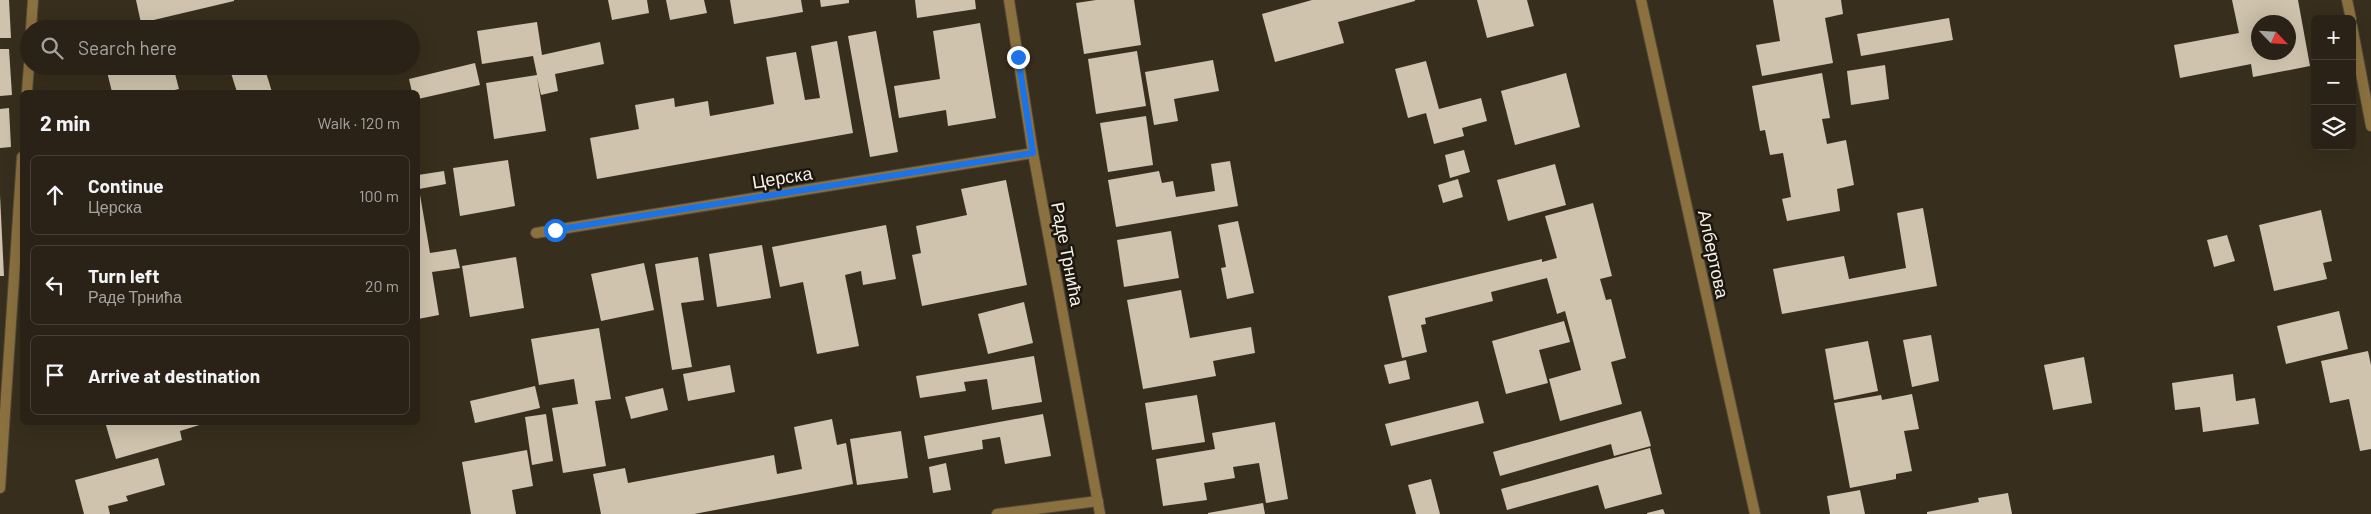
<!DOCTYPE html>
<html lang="en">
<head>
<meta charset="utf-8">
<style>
	:root { --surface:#2a2216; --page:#362f23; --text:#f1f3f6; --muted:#a5a4a1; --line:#463f35 }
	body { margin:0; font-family:Barlow,sans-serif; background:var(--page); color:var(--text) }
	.controls { position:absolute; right:15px; top:15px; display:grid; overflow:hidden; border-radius:8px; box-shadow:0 5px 20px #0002 }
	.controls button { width:45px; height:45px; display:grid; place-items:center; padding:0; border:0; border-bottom:1px solid var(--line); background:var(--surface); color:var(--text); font:25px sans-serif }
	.compass { position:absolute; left:2251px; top:15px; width:45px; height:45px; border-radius:50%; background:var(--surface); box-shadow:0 5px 20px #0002; rotate:115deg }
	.stop { position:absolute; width:15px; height:15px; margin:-11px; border:4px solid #1a73e8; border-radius:50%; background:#fff }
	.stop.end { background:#1a73e8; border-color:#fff; box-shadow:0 1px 5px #0008 }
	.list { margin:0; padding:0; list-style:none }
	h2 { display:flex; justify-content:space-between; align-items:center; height:65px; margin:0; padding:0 20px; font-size:21px }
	h2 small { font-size:16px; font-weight:400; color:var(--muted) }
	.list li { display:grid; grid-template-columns:32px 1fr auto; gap:15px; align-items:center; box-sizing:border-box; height:80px; margin:0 10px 10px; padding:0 10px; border:1px solid var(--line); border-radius:8px }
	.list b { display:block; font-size:19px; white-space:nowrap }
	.list p { margin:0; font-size:16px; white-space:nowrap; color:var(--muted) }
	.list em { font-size:16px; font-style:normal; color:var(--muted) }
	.icon { flex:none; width:28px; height:28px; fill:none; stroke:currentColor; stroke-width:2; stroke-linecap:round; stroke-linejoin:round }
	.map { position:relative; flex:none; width:2371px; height:514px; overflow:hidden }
	.search { position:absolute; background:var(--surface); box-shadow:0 5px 20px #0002; left:20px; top:20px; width:400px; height:55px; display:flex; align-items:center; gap:12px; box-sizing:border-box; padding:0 18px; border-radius:28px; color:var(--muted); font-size:19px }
	.panel { position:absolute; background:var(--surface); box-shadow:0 5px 20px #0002; left:20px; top:90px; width:400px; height:335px; border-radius:8px }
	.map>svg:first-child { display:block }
</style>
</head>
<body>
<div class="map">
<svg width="2371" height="514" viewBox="0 0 2371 514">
	<rect width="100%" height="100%" fill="#382e1d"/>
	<g fill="#cfc3ad" fill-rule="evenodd">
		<path d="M0,0H9L11,38H0Z"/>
		<path d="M136,0H234V1L141,23Z"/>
		<path d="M608,0H647L649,13L612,20Z"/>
		<path d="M666,0H704L707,13L670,20Z"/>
		<path d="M730,0H801L803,12L734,24Z"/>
		<path d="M820,0H849V3L821,7Z"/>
		<path d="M915,0H975L976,9L917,18Z"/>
		<path d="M1096,0H1134L1141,45L1084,54L1076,3Z"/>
		<path d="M1312,0H1415V1L1338,22L1344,43L1275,62L1262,14Z"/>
		<path d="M1477,0H1527L1534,26L1487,38Z"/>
		<path d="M1773,0H1841L1843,14L1825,18L1833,63L1762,76L1756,45L1780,41Z"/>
		<path d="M2232,0H2298L2310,66L2253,77L2251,64L2180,78L2174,45L2239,33ZM2258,22H2288V52H2258Z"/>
		<path d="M1949,18L1953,40L1861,56L1857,34Z"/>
		<path d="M537,22L542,55L600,42L604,64L555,74L558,91L541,95L537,77L546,131L494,139L486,83L537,75L533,56L482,64L477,31Z"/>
		<path d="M980,23L996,118L948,126L946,110L899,118L894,86L940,79L933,31Z"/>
		<path d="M876,31L898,152L870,157L848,36Z"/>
		<path d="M837,41L853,133L597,179L590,138L639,129L635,105L674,98L675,107L708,101L710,116L774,104L766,57L796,52L805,100L820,98L811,46Z"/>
		<path d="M0,49H9L12,95L0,96Z"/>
		<path d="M1137,51L1146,106L1096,114L1088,59Z"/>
		<path d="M1213,60L1219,91L1174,99L1178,121L1154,125L1145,72Z"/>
		<path d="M1426,61L1439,109L1481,98L1487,121L1462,128L1464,136L1434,144L1426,113L1408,118L1395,69Z"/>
		<path d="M475,63L480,85L418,99V92H412L409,79Z"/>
		<path d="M1885,65L1889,99L1851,105L1847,71Z"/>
		<path d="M131,66H173L179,89L166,92H112L107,72Z"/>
		<path d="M243,66H264L272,92H237L230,70Z"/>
		<path d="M1566,73L1580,127L1515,145L1501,91Z"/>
		<path d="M1822,73L1830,118L1822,119L1827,144L1846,140L1854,185L1837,189L1840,211L1787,221L1782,199L1791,197L1783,153L1770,155L1765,130L1760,131L1752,86Z"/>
		<path d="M9,108L11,147L0,148V109Z"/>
		<path d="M1146,116L1153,165L1108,172L1100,123Z"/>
		<path d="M1464,150L1470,172L1450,178L1445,155Z"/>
		<path d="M508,160L515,206L460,216L453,168Z"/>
		<path d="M1230,161L1238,206L1116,227L1108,180L1159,171L1162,183L1173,181L1176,197L1215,191L1211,164Z"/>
		<path d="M1555,164L1566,205L1508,221L1497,180Z"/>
		<path d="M444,171L446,184L419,189L430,253L456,249L460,268L432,272L439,315L418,319V175Z"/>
		<path d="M1458,179L1463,197L1443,203L1438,185Z"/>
		<path d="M1006,180L1027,285L922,306L912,255L921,253L916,226L967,215L961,189Z"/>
		<path d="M0,195L4,276H0Z"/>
		<path d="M1593,203L1612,276L1600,279L1606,300L1611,299L1626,358L1611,362L1622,404L1560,421L1549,379L1581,370L1565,311L1557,314L1547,278L1491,292L1493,301L1425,318L1426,324L1421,325L1427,352L1402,358L1388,296L1542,259V262L1557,258L1545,216Z"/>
		<path d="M1923,208L1937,286L1782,314L1773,269L1844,256L1849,279L1906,268L1897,213Z"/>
		<path d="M2321,210L2332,261L2323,263L2327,279L2274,291L2259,225Z"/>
		<path d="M1238,221L1254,293L1227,299L1221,268L1226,267L1218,225Z"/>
		<path d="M886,225L896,279L863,285L861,271L845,275L859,346L817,354L803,282L780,287L772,247Z"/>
		<path d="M1171,231L1179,278L1124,287L1117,240Z"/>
		<path d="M2227,235L2235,261L2214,267L2207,240Z"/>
		<path d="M762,245L771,298L717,307L709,254Z"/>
		<path d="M516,257L524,308L470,317L462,266Z"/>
		<path d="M698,257L704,300L681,303L692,367L672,370L655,264Z"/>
		<path d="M644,263L654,310L601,321L591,274Z"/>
		<path d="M1181,290L1190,338L1251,327L1255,353L1213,361L1216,376L1143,389L1127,300Z"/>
		<path d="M1024,302L1033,343L988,354L978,314Z"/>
		<path d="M2339,311L2348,349L2286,364L2277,326Z"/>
		<path d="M1564,321L1570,342L1539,350L1548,383L1506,394L1492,341Z"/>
		<path d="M599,328L611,399L595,401L606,466L563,473L552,408L578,404L574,379L539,385L531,339Z"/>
		<path d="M1931,335L1939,381L1912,387L1903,340Z"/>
		<path d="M1868,341L1878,391L1834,400L1825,349Z"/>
		<path d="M2368,351L2371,365V449L2360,451L2349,399L2330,403L2321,361Z"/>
		<path d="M1034,356L1042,402L992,410L987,379L964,382L966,391L920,398L916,376Z"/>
		<path d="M2084,357L2092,403L2053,410L2044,365Z"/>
		<path d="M1406,360L1410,379L1389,384L1384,365Z"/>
		<path d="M730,365L735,392L688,401L683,374Z"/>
		<path d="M2233,374L2236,401L2255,398L2259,424L2203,432L2200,407L2175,410L2172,383Z"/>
		<path d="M535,386L540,408L475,423L470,401Z"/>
		<path d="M663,388L668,410L631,419L625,397Z"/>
		<path d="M1912,394L1919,429L1904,431L1912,471L1896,474V479L1850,488L1834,403L1881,395L1882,400Z"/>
		<path d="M1197,395L1205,442L1152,450L1145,403Z"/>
		<path d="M1478,401L1484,423L1391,446L1385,424Z"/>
		<path d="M1641,411L1651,446L1614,456L1611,444L1500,476L1493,452Z"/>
		<path d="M546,414L553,461L532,465L525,417Z"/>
		<path d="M1043,414L1051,456L1005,464L1000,437L982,440L983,449L928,459L924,436Z"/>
		<path d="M832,419L837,445L846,443L853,484L694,514H601L593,474L625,468L628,483L774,455L777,474L802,469L794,427Z"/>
		<path d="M105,422H206V423L180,431L182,440L116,459Z"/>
		<path d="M1275,422L1288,499L1266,503L1259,463L1233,467L1235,478L1204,483L1207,500L1163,506L1156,459L1215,449L1212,433Z"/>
		<path d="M901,431L908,478L857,485L850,439Z"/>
		<path d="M1650,448L1662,494L1605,509L1598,485L1507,510L1501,489Z"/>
		<path d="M527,450L533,486L512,490L516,514H471L462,462Z"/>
		<path d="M158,458L165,485L126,496L128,501L108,506L110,514H84L75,480Z"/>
		<path d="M946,463L951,490L933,493L929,467Z"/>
		<path d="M1431,479L1440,514H1416L1408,485Z"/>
		<path d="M1860,490L1865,514H1830L1827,496Z"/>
		<path d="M2008,493L2012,514H1927V512L1979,502L1978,498Z"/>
		<path d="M1263,503L1265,514H1208V513Z"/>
		<path d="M1663,509L1665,514H1647V513Z"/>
	</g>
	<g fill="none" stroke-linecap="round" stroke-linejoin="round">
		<g stroke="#534939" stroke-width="12">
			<g id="street">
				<path d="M1009,0L1033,153L1100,514"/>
				<path d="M1641,0L1755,514"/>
				<path d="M2347,0L2351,19"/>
				<path d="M2352,26L2371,126"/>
				<path d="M31,29L33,0"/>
				<path d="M27,92L29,65"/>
				<path d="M536,233L1033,153"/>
				<path d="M0,488L22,157"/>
				<path d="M997,514L1098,501"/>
			</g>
		</g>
		<use href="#street" stroke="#8b713f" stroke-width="10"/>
	</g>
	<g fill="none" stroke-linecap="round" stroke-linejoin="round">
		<path stroke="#1a73e8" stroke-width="6" d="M555,230L1033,153L1018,57"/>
	</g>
	<g text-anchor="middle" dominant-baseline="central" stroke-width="5" stroke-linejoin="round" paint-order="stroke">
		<g font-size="18" fill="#f7f1e6" stroke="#1b170f">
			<text transform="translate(782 177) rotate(-9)">Церска</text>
			<text transform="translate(1068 254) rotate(79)">Раде Трнића</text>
			<text transform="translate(1714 254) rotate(78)">Албертова</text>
		</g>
	</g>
</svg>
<div class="controls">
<button>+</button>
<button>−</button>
<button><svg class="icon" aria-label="layers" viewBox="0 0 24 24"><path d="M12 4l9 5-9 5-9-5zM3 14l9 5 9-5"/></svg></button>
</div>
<svg class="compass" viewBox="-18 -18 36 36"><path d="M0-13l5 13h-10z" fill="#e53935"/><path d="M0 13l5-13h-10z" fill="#a5a4a1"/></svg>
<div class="stop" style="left:555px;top:230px"></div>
<div class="stop end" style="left:1018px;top:57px"></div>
<div class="search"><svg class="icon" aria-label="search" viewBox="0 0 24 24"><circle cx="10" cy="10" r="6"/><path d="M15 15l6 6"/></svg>Search here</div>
<section class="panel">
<h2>2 min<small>Walk · 120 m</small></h2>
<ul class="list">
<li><svg class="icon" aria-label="ahead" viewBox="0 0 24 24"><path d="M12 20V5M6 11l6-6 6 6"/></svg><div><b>Continue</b><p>Церска</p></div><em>100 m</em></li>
<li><svg class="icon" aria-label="left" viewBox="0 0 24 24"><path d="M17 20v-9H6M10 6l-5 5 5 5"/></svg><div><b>Turn left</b><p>Раде Трнића</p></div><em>20 m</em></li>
<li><svg class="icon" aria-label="arrive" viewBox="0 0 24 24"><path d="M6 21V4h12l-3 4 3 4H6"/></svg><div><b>Arrive at destination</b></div></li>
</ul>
</section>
</div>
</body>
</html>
